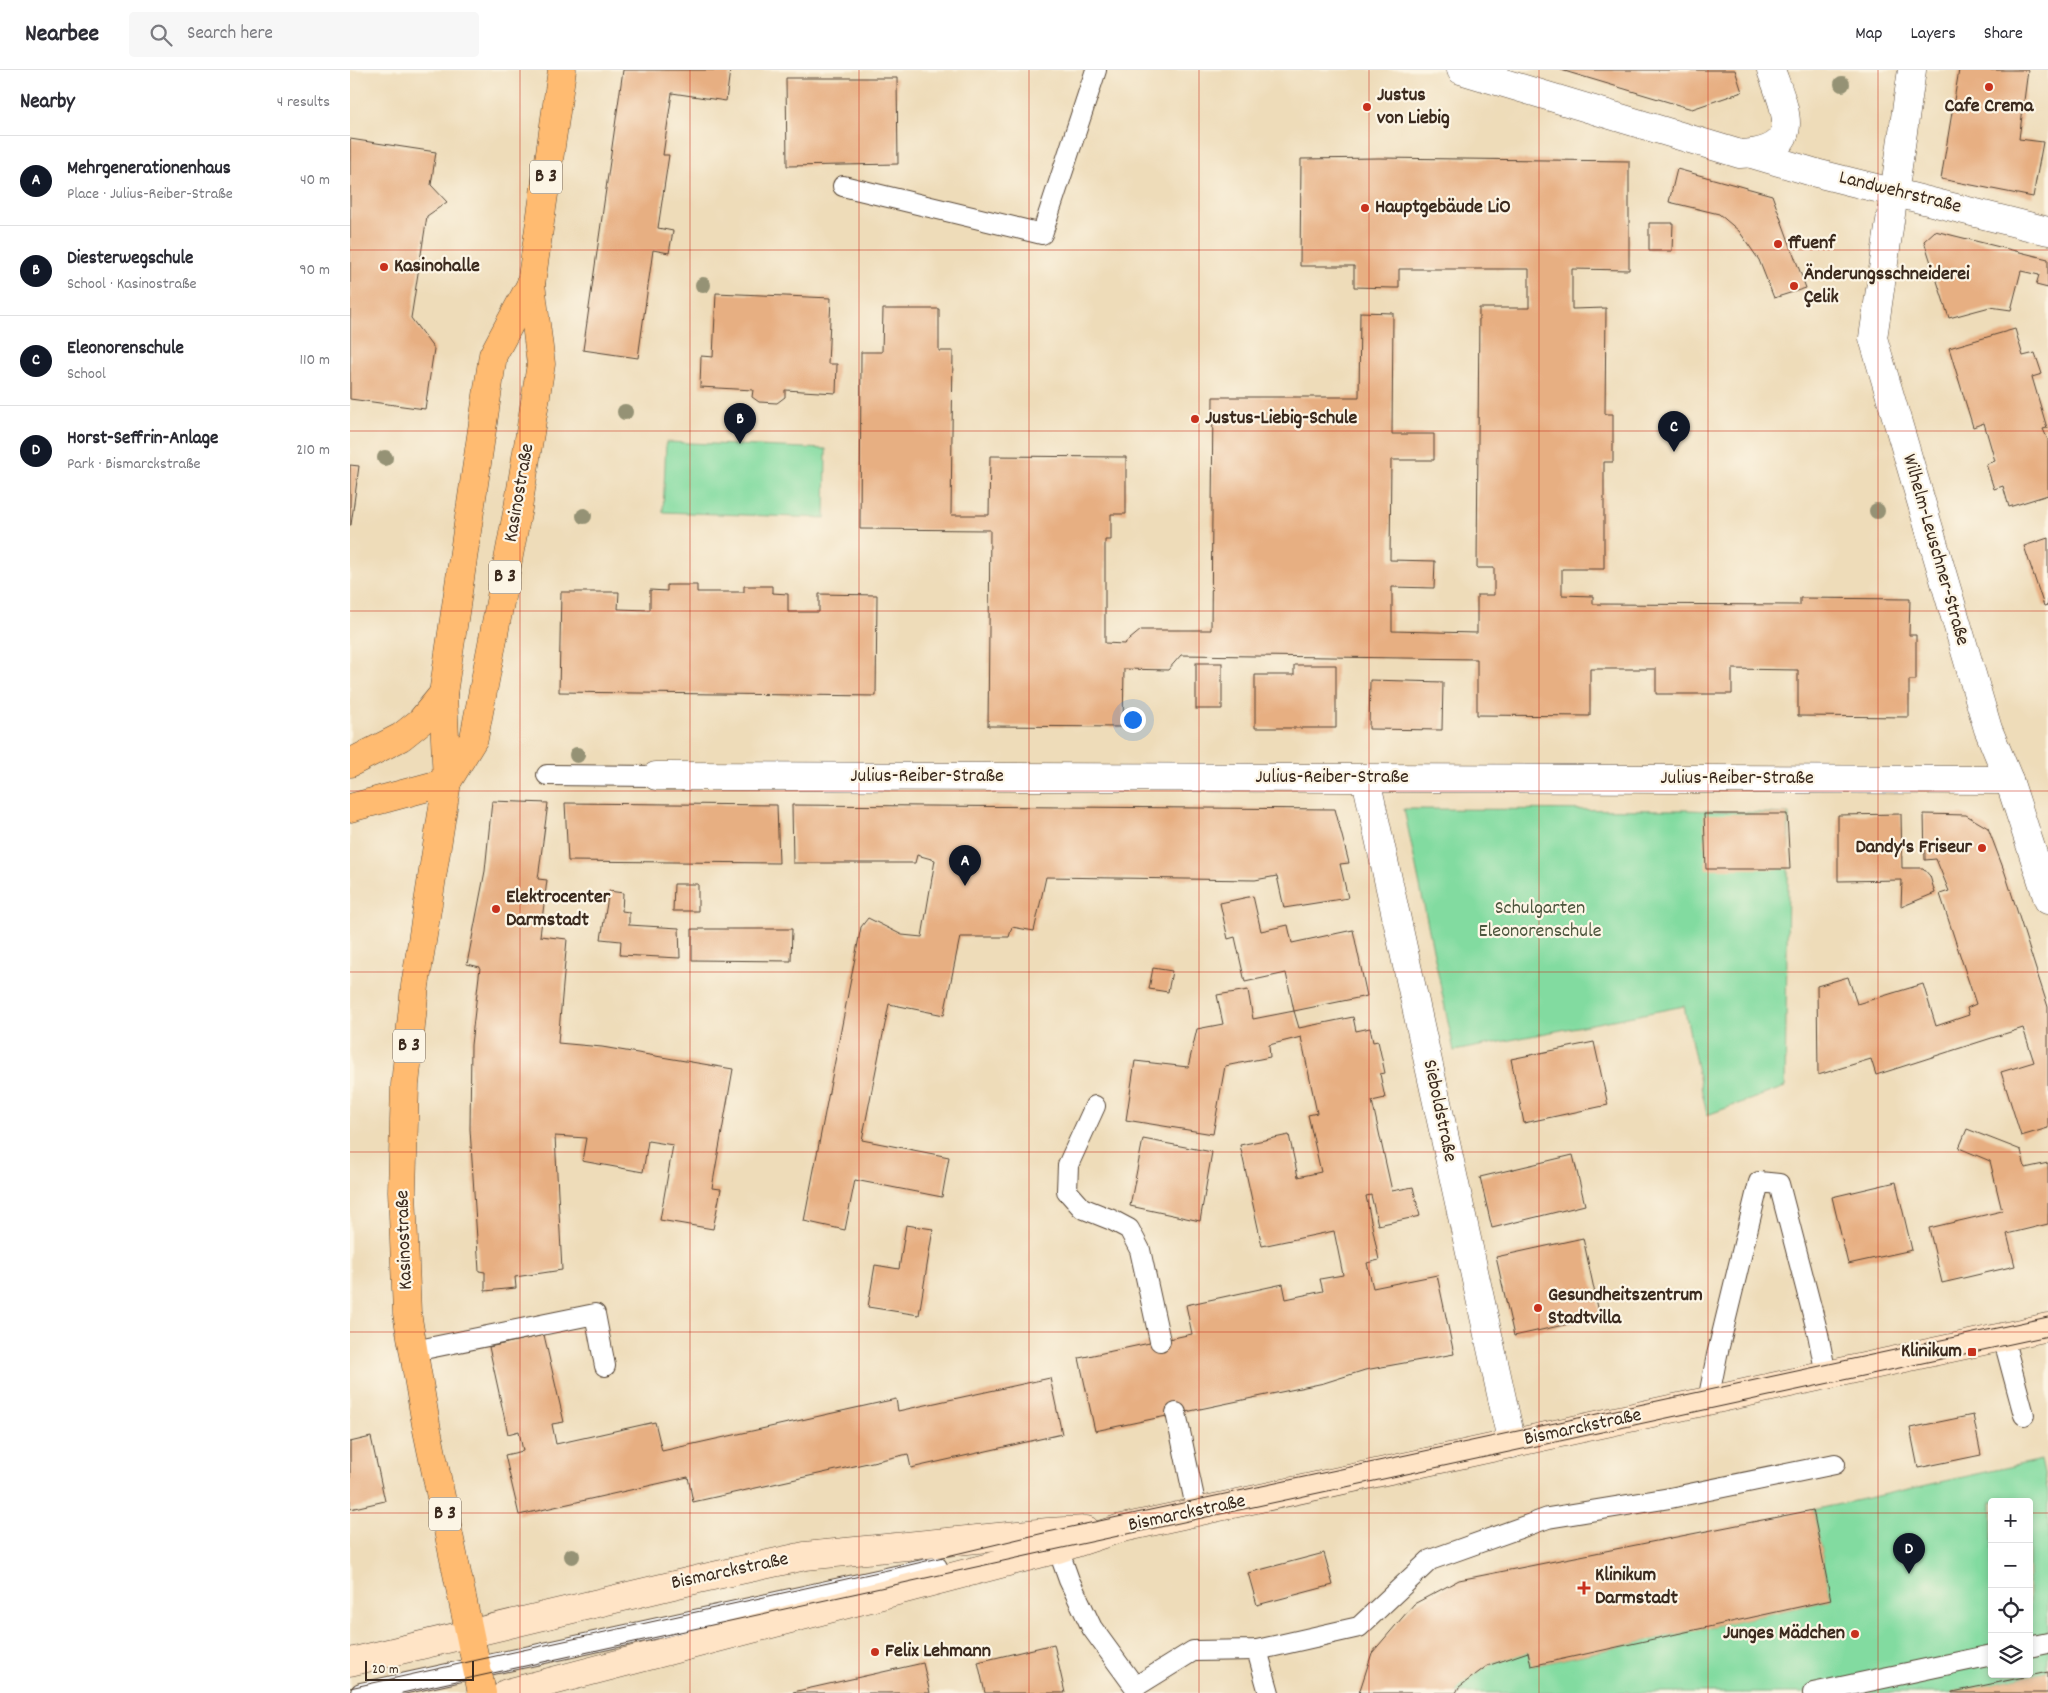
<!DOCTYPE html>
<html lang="en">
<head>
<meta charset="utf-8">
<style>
	:root { --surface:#fff; --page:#f7f7f7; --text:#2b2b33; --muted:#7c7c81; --line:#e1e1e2; --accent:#111827 }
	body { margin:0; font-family:Dekko,sans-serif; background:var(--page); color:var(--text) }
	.controls { position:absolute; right:15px; bottom:15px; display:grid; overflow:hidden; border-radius:5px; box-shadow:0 2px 8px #0003 }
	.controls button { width:45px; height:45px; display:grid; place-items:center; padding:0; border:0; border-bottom:1px solid var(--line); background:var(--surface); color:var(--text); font:25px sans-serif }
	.scale { position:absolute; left:15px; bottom:12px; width:109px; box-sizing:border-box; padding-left:5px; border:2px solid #3b2a1e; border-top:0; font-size:14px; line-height:18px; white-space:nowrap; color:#3b2a1e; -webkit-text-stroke:4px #fcf5e5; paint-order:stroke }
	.you { position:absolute; left:782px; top:649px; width:18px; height:18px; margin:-12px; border:4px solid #fff; border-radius:50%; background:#1a73e8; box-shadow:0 0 0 8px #1a73e833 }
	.badge { display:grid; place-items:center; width:32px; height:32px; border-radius:50%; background:var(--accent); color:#fff; font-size:16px; font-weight:700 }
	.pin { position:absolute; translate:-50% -41px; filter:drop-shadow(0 1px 2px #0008) }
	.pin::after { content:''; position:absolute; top:26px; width:18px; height:15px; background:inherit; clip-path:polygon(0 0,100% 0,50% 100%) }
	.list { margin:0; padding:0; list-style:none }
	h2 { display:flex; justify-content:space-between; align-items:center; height:65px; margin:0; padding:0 20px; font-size:21px }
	h2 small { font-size:16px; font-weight:400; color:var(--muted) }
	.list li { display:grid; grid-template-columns:32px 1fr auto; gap:15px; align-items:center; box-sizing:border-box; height:90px; padding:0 20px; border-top:1px solid var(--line) }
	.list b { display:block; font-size:19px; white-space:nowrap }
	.list p { margin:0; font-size:16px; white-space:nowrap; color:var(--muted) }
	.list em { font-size:16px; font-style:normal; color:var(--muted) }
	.icon { flex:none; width:28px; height:28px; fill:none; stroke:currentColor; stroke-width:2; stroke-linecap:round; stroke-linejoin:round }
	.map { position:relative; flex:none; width:1698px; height:1623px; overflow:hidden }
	header { display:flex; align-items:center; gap:30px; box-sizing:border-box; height:70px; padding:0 25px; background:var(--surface); border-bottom:1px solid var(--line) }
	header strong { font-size:24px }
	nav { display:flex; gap:28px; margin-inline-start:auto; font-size:18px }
	.search { width:350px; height:45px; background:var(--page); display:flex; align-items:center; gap:12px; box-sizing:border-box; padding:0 18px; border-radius:5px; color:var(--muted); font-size:19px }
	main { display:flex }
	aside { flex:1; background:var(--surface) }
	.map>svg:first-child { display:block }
</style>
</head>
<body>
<header>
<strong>Nearbee</strong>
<div class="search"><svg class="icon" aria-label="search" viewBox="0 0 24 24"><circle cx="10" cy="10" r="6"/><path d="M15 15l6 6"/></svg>Search here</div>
<nav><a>Map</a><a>Layers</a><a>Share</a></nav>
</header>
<main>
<aside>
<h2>Nearby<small>4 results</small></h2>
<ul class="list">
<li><span class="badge">A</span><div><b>Mehrgenerationenhaus</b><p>Place · Julius-Reiber-Straße</p></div><em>40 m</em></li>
<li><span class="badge">B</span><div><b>Diesterwegschule</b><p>School · Kasinostraße</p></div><em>90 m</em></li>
<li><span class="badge">C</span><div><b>Eleonorenschule</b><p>School</p></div><em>110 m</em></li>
<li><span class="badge">D</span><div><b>Horst-Seffrin-Anlage</b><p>Park · Bismarckstraße</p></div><em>210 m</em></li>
</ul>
</aside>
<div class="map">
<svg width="1698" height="1623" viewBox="0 0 1698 1623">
	<rect width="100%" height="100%" fill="#fcf5e5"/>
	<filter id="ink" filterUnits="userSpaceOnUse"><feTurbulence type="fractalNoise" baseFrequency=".02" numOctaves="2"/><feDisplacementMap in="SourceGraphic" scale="10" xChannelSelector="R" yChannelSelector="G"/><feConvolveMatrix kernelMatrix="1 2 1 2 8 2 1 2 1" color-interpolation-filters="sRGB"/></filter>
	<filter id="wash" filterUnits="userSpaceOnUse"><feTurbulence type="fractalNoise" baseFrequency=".0096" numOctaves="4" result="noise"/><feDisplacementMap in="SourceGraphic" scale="20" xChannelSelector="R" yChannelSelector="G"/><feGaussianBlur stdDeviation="1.12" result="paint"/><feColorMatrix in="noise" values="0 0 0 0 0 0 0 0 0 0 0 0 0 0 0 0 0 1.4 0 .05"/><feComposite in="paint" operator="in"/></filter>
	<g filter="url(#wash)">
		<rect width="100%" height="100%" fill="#eedcb9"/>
		<g fill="#82dba0" stroke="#5e825f" fill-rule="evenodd">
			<path d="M316,372L476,379L475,448L313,442Z"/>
			<path d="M1054,739L1338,740L1439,744L1435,1017L1357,1045L1334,936L1104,981Z"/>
			<path d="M1691,1390L1698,1422V1602L1599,1623H1106C1116,1600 1156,1589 1178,1582L1182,1596L1481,1530L1463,1440ZM1642,1432H1679V1604H1642Z"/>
		</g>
		<g id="blocks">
			<g fill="#e7af82">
				<path d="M273,0H380L376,31L322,23L313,85H319L308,158L323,161L319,183L303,180L288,288L233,280Z"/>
				<path d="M1211,0H1385L1392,22L1342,39Z"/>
				<path d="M1609,0H1678L1669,69L1693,72L1683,127L1591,109Z"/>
				<path d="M436,8H547L548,94L437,96Z"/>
				<path d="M0,69L86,82L81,115L97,132L77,146L61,248L84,279L75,339L0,329Z"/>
				<path d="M1029,88L1279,91V200L1222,199V239L1256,238L1255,344H1263V392H1254V499H1212V525L1243,526V534L1450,535V528L1560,529L1559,565H1566V610H1559V647L1448,646V600L1382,599V624H1306V599H1240V646L1127,645V589L831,585L818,600L774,599L773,657L638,656L640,460L510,459L511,282H532L533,239H589V281H603L601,445H639L640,386L776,387V444H761V470H755V573L774,574L791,560H861L863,327H1009L1010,242L1043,243L1042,364H1084V390H1041L1040,490L1085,491L1084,518L1042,517V561L1127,563V525H1144V498H1127L1129,238H1179V199H1049V218H1043L1004,217V196H950L951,89Z"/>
				<path d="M1327,99L1422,125L1456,218L1424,228L1409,190L1389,161L1369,144L1319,132Z"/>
				<path d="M1299,153H1323L1322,181H1299Z"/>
				<path d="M1585,161L1698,189V218L1686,215L1689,205L1671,201L1661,240L1640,237L1599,248L1574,171Z"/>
				<path d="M366,223L481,228L478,294H487L486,323L435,320V327L427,333L409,332L402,327L403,320L350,317L351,286L363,287Z"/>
				<path d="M1665,259L1673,286L1685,283L1692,304L1682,307L1697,358L1693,359L1698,370V425L1659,437L1653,416L1644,419L1636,394L1645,391L1634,353L1623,357L1599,278Z"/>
				<path d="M0,395L9,396L1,455H0Z"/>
				<path d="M1698,468V535L1694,536L1674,476Z"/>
				<path d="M317,515H347V522H394V516H422V523L438,524V542H469V524L527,525L526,626L209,622L211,522H269L268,539L300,540V520L317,521Z"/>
				<rect x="846" y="593" width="26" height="46"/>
				<path d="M944,595H986V658H905V605H944Z"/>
				<path d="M1020,610L1093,612L1092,660L1019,659Z"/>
				<path d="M142,731L198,733L188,809L197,810L190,866L217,869L208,973L252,977L383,999L362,1118L371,1119L363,1159L310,1150L323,1075L298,1071L293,1102L232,1091L236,1068L205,1066L212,1200L165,1207L166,1218L135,1221V1202L129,1201L120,1059L121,975L130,897L117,894L135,801Z"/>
				<path d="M215,733L427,735L429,793L218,791Z"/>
				<path d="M442,735L985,739L999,793L990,794L998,828L934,838L927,806L905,810L696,807L684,861L662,857L659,867H610L594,945L539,934L512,1070L599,1087L592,1127L505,1110L495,1160L454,1151L511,857L518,848L552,865L572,867L585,790L567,785L565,793H443Z"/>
				<path d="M1354,744H1437L1440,799H1356Z"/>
				<path d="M1551,744L1552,798H1573L1580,806L1585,823L1551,837L1552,810L1488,811V745Z"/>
				<path d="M1574,744L1616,745L1638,758L1655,803L1698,937V1058L1671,1066L1651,1002L1684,992L1673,958L1526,1005L1521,989L1468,1005L1467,916L1498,907L1507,934L1573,914L1586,956L1619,945L1617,938L1626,934L1590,824L1599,821L1586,789L1575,790Z"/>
				<path d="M324,814H348V841H323Z"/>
				<path d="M259,821L273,823L272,841L279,842V855L329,858L330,888L270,885L271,871L251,869Z"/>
				<path d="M903,826L911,861L938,855L942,873L1003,860L1017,926L944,941L949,958L1003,947L1006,961L1020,958L1023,972L1028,971L1035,1003L1030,1004L1035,1028L1022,1031L1042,1121L1063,1117L1070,1146L1028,1155L1021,1125L1016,1126L1029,1190L1017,1193L1023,1218L1087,1205L1104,1284L1015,1300L974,1313L745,1361L729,1288L842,1264L836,1235L933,1214L936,1229L973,1221L970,1209L993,1205L984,1161L912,1176L890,1075L939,1065L948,1107L971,1102L958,1045L967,1043L951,967L919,975L920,987L875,996L863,1064L776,1050L785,991L838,997L847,959L873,954L867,925L898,920L903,949L944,941L936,903L895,912L885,867L878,869L870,833Z"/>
				<path d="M342,859H442L441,891L342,890Z"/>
				<path d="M803,898L822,901L818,922L799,919Z"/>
				<path d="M1244,972L1258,1035L1174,1053L1161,989Z"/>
				<path d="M1617,1059L1671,1080L1675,1098L1698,1093V1154L1657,1164L1665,1196L1592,1213L1579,1158L1652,1141L1640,1091L1609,1078Z"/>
				<path d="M793,1069L862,1082L850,1151L780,1136Z"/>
				<path d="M1223,1085L1235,1135L1142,1158L1130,1107Z"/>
				<path d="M1546,1112L1562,1180L1498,1194L1482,1127Z"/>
				<path d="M556,1155L583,1159L569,1245L518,1237L525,1195L549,1199Z"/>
				<path d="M1233,1168L1250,1247L1164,1266L1146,1187Z"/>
				<path d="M194,1265L214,1352L202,1354L206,1374L305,1352L312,1381L546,1329L548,1341L700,1308L712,1364L561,1398L558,1384L343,1432L338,1407L169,1445L155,1385L173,1381L169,1361L158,1364L139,1277Z"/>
				<path d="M1623,1345L1631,1385L1568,1398L1560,1358Z"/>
				<path d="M21,1367L35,1431L0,1439V1372Z"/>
				<path d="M1463,1440L1481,1530L1181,1596L1178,1582L1137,1596L1109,1617L1106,1623H1009L1022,1583L1064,1534L1109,1510Z"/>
				<path d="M974,1483L983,1515L907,1535L898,1503Z"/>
				<path d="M704,1574L715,1623H635L628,1592Z"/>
				<path d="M573,1593L580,1623H443V1622Z"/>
				<path d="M1698,1602V1623H1603V1622Z"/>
			</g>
		</g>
	</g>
	<g filter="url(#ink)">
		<use href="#blocks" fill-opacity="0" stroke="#564535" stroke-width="1"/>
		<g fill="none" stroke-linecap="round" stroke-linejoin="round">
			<g stroke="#564535" stroke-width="22">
				<g id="service">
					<path d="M493,116L692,164L746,0"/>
					<path d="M197,705L306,706"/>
					<path d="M745,1036L718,1095L717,1121L732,1138L762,1150L779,1159L790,1180L810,1271"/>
					<path d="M1653,1267L1674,1345"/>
					<path d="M64,1281L245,1244L255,1296"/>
					<path d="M1358,1331L1367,1285L1409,1112L1429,1114L1468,1264L1476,1305"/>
					<path d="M826,1343L847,1442"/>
					<path d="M708,1479L719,1510L742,1558L785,1617L843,1581L907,1580L1009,1557L1080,1490L1198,1448L1320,1428L1485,1394"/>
					<path d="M1679,1577L1698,1573"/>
					<path d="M907,1580L919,1623"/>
					<path d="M11,1623L587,1497"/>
					<path d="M1463,1623L1642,1585"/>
				</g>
			</g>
			<g stroke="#564535" stroke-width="29">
				<g id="minor">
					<path d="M1111,0L1390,84C1456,81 1436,42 1421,0"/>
					<path d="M1562,0L1523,268L1638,659L1659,710L1698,830"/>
					<path d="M1402,84L1466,103L1698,161"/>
					<path d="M306,706L1659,710"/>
					<path d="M1016,709L1162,1374"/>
				</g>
			</g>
			<g stroke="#564535" stroke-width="29">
				<g id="secondary">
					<path d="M0,1592L349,1509L455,1486L698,1462L736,1460"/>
					<path d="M157,1623L708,1479L768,1459L1698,1257"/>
				</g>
			</g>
			<g stroke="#564535" stroke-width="29">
				<g id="primary">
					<path d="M0,693L51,667L71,651L93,624"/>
					<path d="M97,712L124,668L168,438L191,294L181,214L212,0"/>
					<path d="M0,738L97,712"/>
					<path d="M132,1623L77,1360L57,1243L52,1121L55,1015L65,916L97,712L93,624L143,285L181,214"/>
				</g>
			</g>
			<use href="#service" stroke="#fff" stroke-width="20"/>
			<use href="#minor" stroke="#fff" stroke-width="28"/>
			<use href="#secondary" stroke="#ffe4c6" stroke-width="28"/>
			<use href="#primary" stroke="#ffbb71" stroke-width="28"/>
			<g stroke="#3b2a1e" stroke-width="1">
				<path d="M0,1618L551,1497L698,1462L1698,1247"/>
				<path d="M52,1623L708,1479L1698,1266"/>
			</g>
		</g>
		<g fill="#959275">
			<circle cx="1492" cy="14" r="8"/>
			<circle cx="353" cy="215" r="8"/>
			<circle cx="275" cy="342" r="8"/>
			<circle cx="35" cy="388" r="8"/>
			<circle cx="1527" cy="441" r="8"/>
			<circle cx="234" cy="446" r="8"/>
			<circle cx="227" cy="685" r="8"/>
			<circle cx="222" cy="1486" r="8"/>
		</g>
	</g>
	<path fill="none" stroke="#c8321e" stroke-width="1" stroke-opacity="0.55" d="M170,0V1623M340,0V1623M509,0V1623M679,0V1623M849,0V1623M1019,0V1623M1189,0V1623M1358,0V1623M1528,0V1623M0,180H1698M0,361H1698M0,541H1698M0,721H1698M0,902H1698M0,1082H1698M0,1262H1698M0,1443H1642M1679,1443H1698"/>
	<g fill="#c8321e" stroke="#fcf5e5" stroke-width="2">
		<circle cx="1639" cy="17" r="5"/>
		<circle cx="1017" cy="37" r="5"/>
		<circle cx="1015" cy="138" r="5"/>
		<circle cx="1428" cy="174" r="5"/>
		<circle cx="34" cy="197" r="5"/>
		<circle cx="1444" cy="216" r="5"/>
		<circle cx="845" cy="349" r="5"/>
		<circle cx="1632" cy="778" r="5"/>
		<circle cx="146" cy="839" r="5"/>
		<circle cx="1188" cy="1238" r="5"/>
		<rect x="1617" y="1277" width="10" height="10" rx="2.5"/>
		<path d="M1231.5 1510.5h5v5h5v5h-5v5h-5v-5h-5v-5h5z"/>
		<circle cx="1505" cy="1564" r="5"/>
		<circle cx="525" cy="1582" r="5"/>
	</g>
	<g text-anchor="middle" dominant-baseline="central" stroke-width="4.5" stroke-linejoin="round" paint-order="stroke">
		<g fill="#fcf5e5" stroke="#75675a" stroke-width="1">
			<rect x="180" y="90.5" width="32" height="33" rx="4"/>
			<rect x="139" y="490.5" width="32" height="33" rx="4"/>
			<rect x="43" y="959.5" width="32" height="33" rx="4"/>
			<rect x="79" y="1427.5" width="32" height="33" rx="4"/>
		</g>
		<g font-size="19" font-weight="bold" fill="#3b2a1e">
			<text x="196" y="107">B 3</text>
			<text x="155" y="507">B 3</text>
			<text x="59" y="976">B 3</text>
			<text x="95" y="1444">B 3</text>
		</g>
		<g font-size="20" font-weight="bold" fill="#3b2a1e" stroke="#fcf5e5" text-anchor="start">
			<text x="1027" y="26">Justus<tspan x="1027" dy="23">von Liebig</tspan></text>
			<text x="1639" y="37" text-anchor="middle">Cafe Crema</text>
			<text x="1025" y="138">Hauptgebäude LiO</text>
			<text x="1438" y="174">ffuenf</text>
			<text x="44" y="197">Kasinohalle</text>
			<text x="1454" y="205">Änderungsschneiderei<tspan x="1454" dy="23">Çelik</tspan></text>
			<text x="855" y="349">Justus-Liebig-Schule</text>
			<text x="1622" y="778" text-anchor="end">Dandy's Friseur</text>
			<text x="156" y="828">Elektrocenter<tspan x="156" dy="23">Darmstadt</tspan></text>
			<text x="1198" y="1226">Gesundheitszentrum<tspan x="1198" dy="23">Stadtvilla</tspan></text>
			<text x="1612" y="1282" text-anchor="end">Klinikum</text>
			<text x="1245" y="1506">Klinikum<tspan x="1245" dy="23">Darmstadt</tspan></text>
			<text x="1495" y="1564" text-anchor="end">Junges Mädchen</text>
			<text x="535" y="1582">Felix Lehmann</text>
		</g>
		<g font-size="20" fill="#3b2a1e" stroke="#fcf5e5">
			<text transform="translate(1550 123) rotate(14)">Landwehrstraße</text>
			<text transform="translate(170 423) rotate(-80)">Kasinostraße</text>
			<text transform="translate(1585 480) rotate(74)">Wilhelm-Leuschner-Straße</text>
			<text x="577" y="707">Julius-Reiber-Straße</text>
			<text x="982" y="708">Julius-Reiber-Straße</text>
			<text x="1387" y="709">Julius-Reiber-Straße</text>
			<text transform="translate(1089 1041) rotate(78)">Sieboldstraße</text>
			<text transform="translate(55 1170) rotate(-92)">Kasinostraße</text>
			<text transform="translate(1233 1358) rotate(-12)">Bismarckstraße</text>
			<text transform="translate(837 1444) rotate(-12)">Bismarckstraße</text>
			<text transform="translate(380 1502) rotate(-12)">Bismarckstraße</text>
		</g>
		<g font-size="20" fill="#4d563e" stroke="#fcf5e5">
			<text x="1190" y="839">Schulgarten<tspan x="1190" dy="23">Eleonorenschule</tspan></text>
		</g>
	</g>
</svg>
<div class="controls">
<button>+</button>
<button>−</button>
<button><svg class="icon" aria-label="locate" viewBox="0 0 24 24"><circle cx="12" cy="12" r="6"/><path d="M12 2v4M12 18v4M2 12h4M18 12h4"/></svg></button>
<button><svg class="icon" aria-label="layers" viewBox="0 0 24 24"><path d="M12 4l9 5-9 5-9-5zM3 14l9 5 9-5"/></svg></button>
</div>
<div class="scale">20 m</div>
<div class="you"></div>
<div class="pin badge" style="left:615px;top:816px">A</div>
<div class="pin badge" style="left:390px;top:374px">B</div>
<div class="pin badge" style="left:1324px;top:382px">C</div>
<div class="pin badge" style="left:1559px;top:1504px">D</div>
</div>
</main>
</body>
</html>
